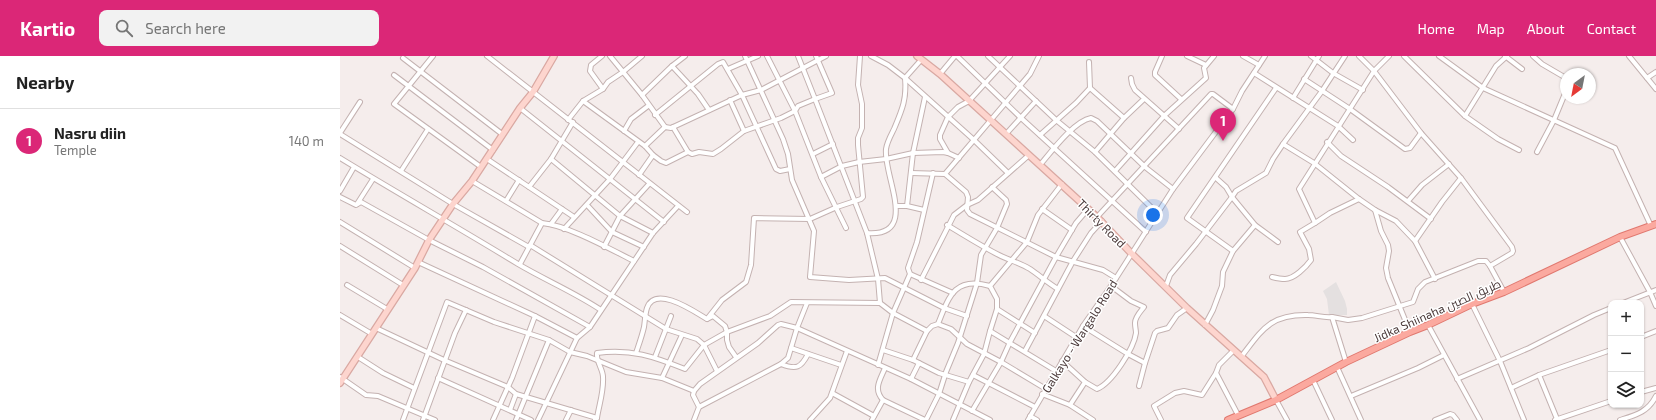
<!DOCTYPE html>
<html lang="en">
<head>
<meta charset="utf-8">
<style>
	:root { --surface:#fff; --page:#f2f2f2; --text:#222; --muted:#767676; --line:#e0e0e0; --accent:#db2777 }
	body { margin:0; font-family:"Exo 2",Cairo,sans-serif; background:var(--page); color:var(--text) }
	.controls { position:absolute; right:12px; bottom:12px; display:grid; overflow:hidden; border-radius:8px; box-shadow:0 1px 3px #0004 }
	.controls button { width:36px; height:36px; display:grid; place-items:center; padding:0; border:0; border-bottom:1px solid var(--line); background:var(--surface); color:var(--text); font:20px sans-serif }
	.compass { position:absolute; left:1220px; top:12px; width:36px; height:36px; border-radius:50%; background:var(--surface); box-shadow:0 1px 3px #0004; rotate:212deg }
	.you { position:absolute; left:813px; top:159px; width:14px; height:14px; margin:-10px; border:3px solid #fff; border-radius:50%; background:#1a73e8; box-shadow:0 0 0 6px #1a73e833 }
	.badge { display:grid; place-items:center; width:26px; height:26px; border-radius:50%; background:var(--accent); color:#fff; font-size:13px; font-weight:700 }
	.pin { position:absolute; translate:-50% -33px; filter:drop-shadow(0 1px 2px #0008) }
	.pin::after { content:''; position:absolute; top:21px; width:14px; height:12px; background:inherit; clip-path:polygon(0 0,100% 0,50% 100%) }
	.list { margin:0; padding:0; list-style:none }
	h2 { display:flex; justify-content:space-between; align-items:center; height:52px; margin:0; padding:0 16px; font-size:17px }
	h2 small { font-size:13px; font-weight:400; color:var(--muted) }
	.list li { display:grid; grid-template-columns:26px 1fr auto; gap:12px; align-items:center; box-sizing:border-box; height:64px; padding:0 16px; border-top:1px solid var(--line) }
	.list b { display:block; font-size:15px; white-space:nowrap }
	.list p { margin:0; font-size:13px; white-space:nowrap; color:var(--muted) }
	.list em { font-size:13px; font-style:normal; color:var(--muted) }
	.icon { flex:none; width:22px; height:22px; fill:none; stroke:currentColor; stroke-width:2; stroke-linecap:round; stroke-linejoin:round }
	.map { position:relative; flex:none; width:1316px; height:364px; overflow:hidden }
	header { display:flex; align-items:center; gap:24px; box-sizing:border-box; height:56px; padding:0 20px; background:var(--accent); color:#fff }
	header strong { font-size:19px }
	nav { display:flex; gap:22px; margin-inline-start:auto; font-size:14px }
	.search { width:280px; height:36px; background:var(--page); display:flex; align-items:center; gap:10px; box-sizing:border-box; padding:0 14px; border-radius:8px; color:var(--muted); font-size:15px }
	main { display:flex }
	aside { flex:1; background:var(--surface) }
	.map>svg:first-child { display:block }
</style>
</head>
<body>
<header>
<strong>Kartio</strong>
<div class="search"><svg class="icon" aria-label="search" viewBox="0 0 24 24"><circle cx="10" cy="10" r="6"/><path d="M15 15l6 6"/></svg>Search here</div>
<nav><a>Home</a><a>Map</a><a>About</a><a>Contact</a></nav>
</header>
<main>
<aside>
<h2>Nearby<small></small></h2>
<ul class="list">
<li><span class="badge">1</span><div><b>Nasru diin</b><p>Temple</p></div><em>140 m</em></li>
</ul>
</aside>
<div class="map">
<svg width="1316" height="364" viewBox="0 0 1316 364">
	<rect width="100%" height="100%" fill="#f5edec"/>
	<path fill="#e4e0e0" d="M996,226L1005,245L1007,253V259H989L987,243L983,235Z"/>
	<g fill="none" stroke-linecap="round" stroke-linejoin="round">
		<g stroke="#c4b2b1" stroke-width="6">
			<g id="street">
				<path d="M93,0L54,48L141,111"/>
				<path d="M147,0L347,156"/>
				<path d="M262,0L251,9L250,15L263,33"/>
				<path d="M270,0L302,39L325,71"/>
				<path d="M405,0L443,83L448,98L452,124L474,175L470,221L509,224L545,222L604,252L627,260"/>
				<path d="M427,0L455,55L481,121L506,172"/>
				<path d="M476,0L492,37L475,43L527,177L538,223L540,247"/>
				<path d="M531,0L548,9L565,22L634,84L668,117"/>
				<path d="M617,0L680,61L806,176"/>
				<path d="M648,0L716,64L755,96L817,157"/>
				<path d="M699,0L690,18L605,118L626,136L628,141L627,154L630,158L716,201L763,214L776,222"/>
				<path d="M822,0L815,16V19L841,43"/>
				<path d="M847,0L866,9"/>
				<path d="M903,0L919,9"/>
				<path d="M971,0L993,17L1023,34"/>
				<path d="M1019,0L1034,15L1081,77L1121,122L1172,191L1173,195L1172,197L1150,210L1164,236"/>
				<path d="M1064,0L1125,60L1158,83L1179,94"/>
				<path d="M1099,0L1143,32L1275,92L1311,170"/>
				<path d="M1165,0L1182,13"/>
				<path d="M1193,0L1202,8L1226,22"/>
				<path d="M1289,0L1316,33"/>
				<path d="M63,2L162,78"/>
				<path d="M332,10L358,38L369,54"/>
				<path d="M388,13L418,0"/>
				<path d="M914,17L998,70L1013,84"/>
				<path d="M600,18L615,0"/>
				<path d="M54,19L153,94"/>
				<path d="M791,22L792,28L795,34L839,73"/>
				<path d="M1307,22L1316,16"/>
				<path d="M964,23L1010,53L1065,93L1070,92L1081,77"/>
				<path d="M750,32L784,62"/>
				<path d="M302,39L332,10L345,0"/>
				<path d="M953,42L979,0"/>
				<path d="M390,44L404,75"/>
				<path d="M243,45L305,90L313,99"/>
				<path d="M180,52L324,166"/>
				<path d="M315,59L378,8L383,6L402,39L436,113L440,115L450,113"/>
				<path d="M1125,60L1156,10L1167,0"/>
				<path d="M228,64L243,45L263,33L268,26L283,16L302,0"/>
				<path d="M333,71L348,96"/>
				<path d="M284,75L291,63L308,50"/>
				<path d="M0,77L20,46"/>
				<path d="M0,78L113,148L189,191"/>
				<path d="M666,78L696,45"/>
				<path d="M700,79L736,47L750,32L749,6"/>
				<path d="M987,86L1001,100L1048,131L1091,163"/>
				<path d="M943,88L974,107L1019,143L1035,154L1056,165L1075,185L1095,223"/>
				<path d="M305,90L325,71L331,72L402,39L421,34L486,0"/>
				<path d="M755,96L784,62L804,43"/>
				<path d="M1197,96L1214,64L1226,35"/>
				<path d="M473,98L493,88"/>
				<path d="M0,102C59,138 119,172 178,208C205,224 234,236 261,254"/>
				<path d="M619,102L608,97L600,83V79L608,61L618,51L629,45L670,0"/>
				<path d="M147,103L234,161"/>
				<path d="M211,103L280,160L313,177"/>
				<path d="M700,109C711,96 734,65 751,62L757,65L805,111L833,133"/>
				<path d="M61,115L88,73"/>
				<path d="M775,115L825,59L866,22L864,12L874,0"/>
				<path d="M571,117L605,118"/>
				<path d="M299,119L313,99L321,105L326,107L348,96L352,98L359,96L373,98L381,93L404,75L441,62L455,55L458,50L475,43L458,0"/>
				<path d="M481,121L502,110L519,106L546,103L573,97L603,96L608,97"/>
				<path d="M876,122L886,131L892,141L896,135L926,117L933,103L943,88L982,35L1005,0"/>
				<path d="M132,125L202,167C227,169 270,193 294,205"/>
				<path d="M189,131L211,103L233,66"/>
				<path d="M0,135L14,111"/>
				<path d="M0,141L16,149L21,146L89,184L143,211L250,271"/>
				<path d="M166,145L179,124"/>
				<path d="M1068,145L1082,129L1109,108"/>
				<path d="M17,148L33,123"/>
				<path d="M247,149L272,176L304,191"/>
				<path d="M556,150H567L584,154"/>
				<path d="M567,150L573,97L585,41"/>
				<path d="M702,153L732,174"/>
				<path d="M1035,154L1041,175L1048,189L1049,195L1046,212L1048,222L1070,276"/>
				<path d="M757,161L871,38H873L893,53"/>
				<path d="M0,166L75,212"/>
				<path d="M975,167L990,157L1019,143"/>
				<path d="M211,168L222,153"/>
				<path d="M607,169C624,179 641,190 659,199C669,204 680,207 690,213C699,219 708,227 718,233"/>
				<path d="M224,173L270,123L298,86"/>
				<path d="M527,177C580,181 543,120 546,93C547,86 551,79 554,73C562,54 567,43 565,22L581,4"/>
				<path d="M1280,181L1310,236L1316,250"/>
				<path d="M1075,185L1102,146L1121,122"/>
				<path d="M190,189L326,273L357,283L364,289L377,315"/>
				<path d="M0,190L63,229"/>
				<path d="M264,191L280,160L309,128"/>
				<path d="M893,195L847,162L936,32"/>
				<path d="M78,206L195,260L237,282"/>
				<path d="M180,208L202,167"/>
				<path d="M570,218L613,237"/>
				<path d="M932,221C936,222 941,223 945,223C954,223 966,211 971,204L969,193L960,176L975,167L959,133L1034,15L1049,0"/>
				<path d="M581,224L614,159L627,149L638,144L689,99"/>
				<path d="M7,229L47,253"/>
				<path d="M826,230L830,219L856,188L892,141L915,169L938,186"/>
				<path d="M1283,247L1316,234"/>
				<path d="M1132,248L1160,305L1184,364"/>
				<path d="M657,253L695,277"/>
				<path d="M0,259L32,278"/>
				<path d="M704,260L736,281"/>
				<path d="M992,261L1008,264L1022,262L1073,246L1078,233L1085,226L1138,205H1146L1150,210"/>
				<path d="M367,263L382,244L406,226L411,209L414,162L470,163L497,151L521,143L523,141L518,89V82L522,72V48L518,29L520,0"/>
				<path d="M598,268C609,240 615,220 650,230"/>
				<path d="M865,269L873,254L882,230L883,216L893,195L915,169"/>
				<path d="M1088,269L1140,364"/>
				<path d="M743,270L788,298L805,307"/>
				<path d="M36,272L104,304L168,331L176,338L257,362"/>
				<path d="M650,275L716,315"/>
				<path d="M1301,281L1316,275"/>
				<path d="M451,292L501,309"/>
				<path d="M543,294L573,304L587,275L592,270L598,268L611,273L627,288L661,306L706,333"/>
				<path d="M685,295L733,205L751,177L762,165"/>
				<path d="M893,295L879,309L876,317L898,359"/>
				<path d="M296,297C299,288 302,280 304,271C305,265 305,258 307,252C315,228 355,256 367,263L373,260L385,270L387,276V284L389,291L396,301"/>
				<path d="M18,301L43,317L74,332"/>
				<path d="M315,301L331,260"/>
				<path d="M901,301C922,274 930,258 968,259C976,259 984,262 992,261L1006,306"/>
				<path d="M573,304L599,317L629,326"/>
				<path d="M722,305L745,326L757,333C772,327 794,292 796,277C796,274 795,271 795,267C795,261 800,256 804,251L791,245L771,230"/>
				<path d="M441,308L448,302L457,272L467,247"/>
				<path d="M538,309L553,257L570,218L568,212L577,186L593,117"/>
				<path d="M997,311L1021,364"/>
				<path d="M545,312C540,324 533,333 543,344L585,364"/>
				<path d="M633,319L695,351"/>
				<path d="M1199,319L1217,363"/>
				<path d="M0,321L26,339L38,340L95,364"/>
				<path d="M98,322L191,364"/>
				<path d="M322,322L342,279"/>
				<path d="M571,323L579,307"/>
				<path d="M1117,323L1189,292L1254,259L1271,252"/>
				<path d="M973,324L992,364"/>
				<path d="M799,330L805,307L815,277L817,275L828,272L837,259L847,252"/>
				<path d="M1171,332L1199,319L1271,294"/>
				<path d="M1301,336L1316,332"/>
				<path d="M492,337L534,360"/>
				<path d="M702,338L730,349L753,364"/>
				<path d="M1011,340L1078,312L1104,299"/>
				<path d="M936,344L947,364"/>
				<path d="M730,349L745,326"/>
				<path d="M359,351L441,308C456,314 461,312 468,298"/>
				<path d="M170,354L176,338"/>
				<path d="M632,355L661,306L670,286L716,201L736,167L748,153"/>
				<path d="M690,360L697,364"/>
				<path d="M63,364L107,246L154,266L209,284L230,296L247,300L286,316L322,322L354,335"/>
				<path d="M83,364L115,277L126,254"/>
				<path d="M153,364L172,322L195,260"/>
				<path d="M176,364L209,284"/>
				<path d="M198,364L237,282L250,271L313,177L338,150"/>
				<path d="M226,364L231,354"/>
				<path d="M255,364L257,362C259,349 264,335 263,321C263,313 256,306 257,297C290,292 315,301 345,313L364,289L387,276L430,260L451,246L540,247L553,257L587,275"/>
				<path d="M354,364L359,351L353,339L354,335L360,328L418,287L438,269L441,268L457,272L571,323L650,364"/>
				<path d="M470,364L490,342L507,295"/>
				<path d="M532,364L543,344"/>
				<path d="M586,364L599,338L606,316L618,287L637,227L641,199L657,172L667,148L666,144L652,131"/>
				<path d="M613,364L629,326L644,298L650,275L657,253V243L650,230L687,186L698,159L722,128"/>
				<path d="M688,364L743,270L771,230L833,133L893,53L902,35L925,0"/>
				<path d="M821,364L814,350L835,337L844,335L862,339L876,317"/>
				<path d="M1095,364L1110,358L1113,359L1117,364"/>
				<path d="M1215,364L1271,345"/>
				<path d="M1280,364C1296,359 1308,356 1316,340"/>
			</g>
		</g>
		<g stroke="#d9a8a2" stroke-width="8">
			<g id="secondary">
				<path d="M577,0L600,18L757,161L791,197L847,252L924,321L936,344"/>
				<path d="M0,327L75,212L89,184L113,148L132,125L180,52L193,36L214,0"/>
			</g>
		</g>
		<g stroke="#e0786f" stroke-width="8">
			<path id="primary" d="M888,364L936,344L1006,306L1070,276L1088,269L1132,248L1164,236L1280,181L1316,168"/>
		</g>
		<use href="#street" stroke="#fff" stroke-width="4"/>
		<use href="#secondary" stroke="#fdd5ce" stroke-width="5.5"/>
		<use href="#primary" stroke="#fba99f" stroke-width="6"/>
	</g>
	<g text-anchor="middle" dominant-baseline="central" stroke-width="3" stroke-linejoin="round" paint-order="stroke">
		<g font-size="12" fill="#4a3939" stroke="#fff">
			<text transform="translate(762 167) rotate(45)">Thirty Road</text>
			<text transform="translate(1097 254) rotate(-24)">Jidka Shiinaha طريق الصين</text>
			<text transform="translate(739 280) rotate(-58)">Galkayo - Wargalo Road</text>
		</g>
	</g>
</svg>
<div class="controls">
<button>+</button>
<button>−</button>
<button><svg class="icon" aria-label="layers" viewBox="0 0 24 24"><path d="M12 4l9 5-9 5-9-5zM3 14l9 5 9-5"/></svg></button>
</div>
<svg class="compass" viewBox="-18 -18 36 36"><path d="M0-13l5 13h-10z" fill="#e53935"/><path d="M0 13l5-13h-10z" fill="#767676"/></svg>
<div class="you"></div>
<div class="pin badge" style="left:883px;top:85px">1</div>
</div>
</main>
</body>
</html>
